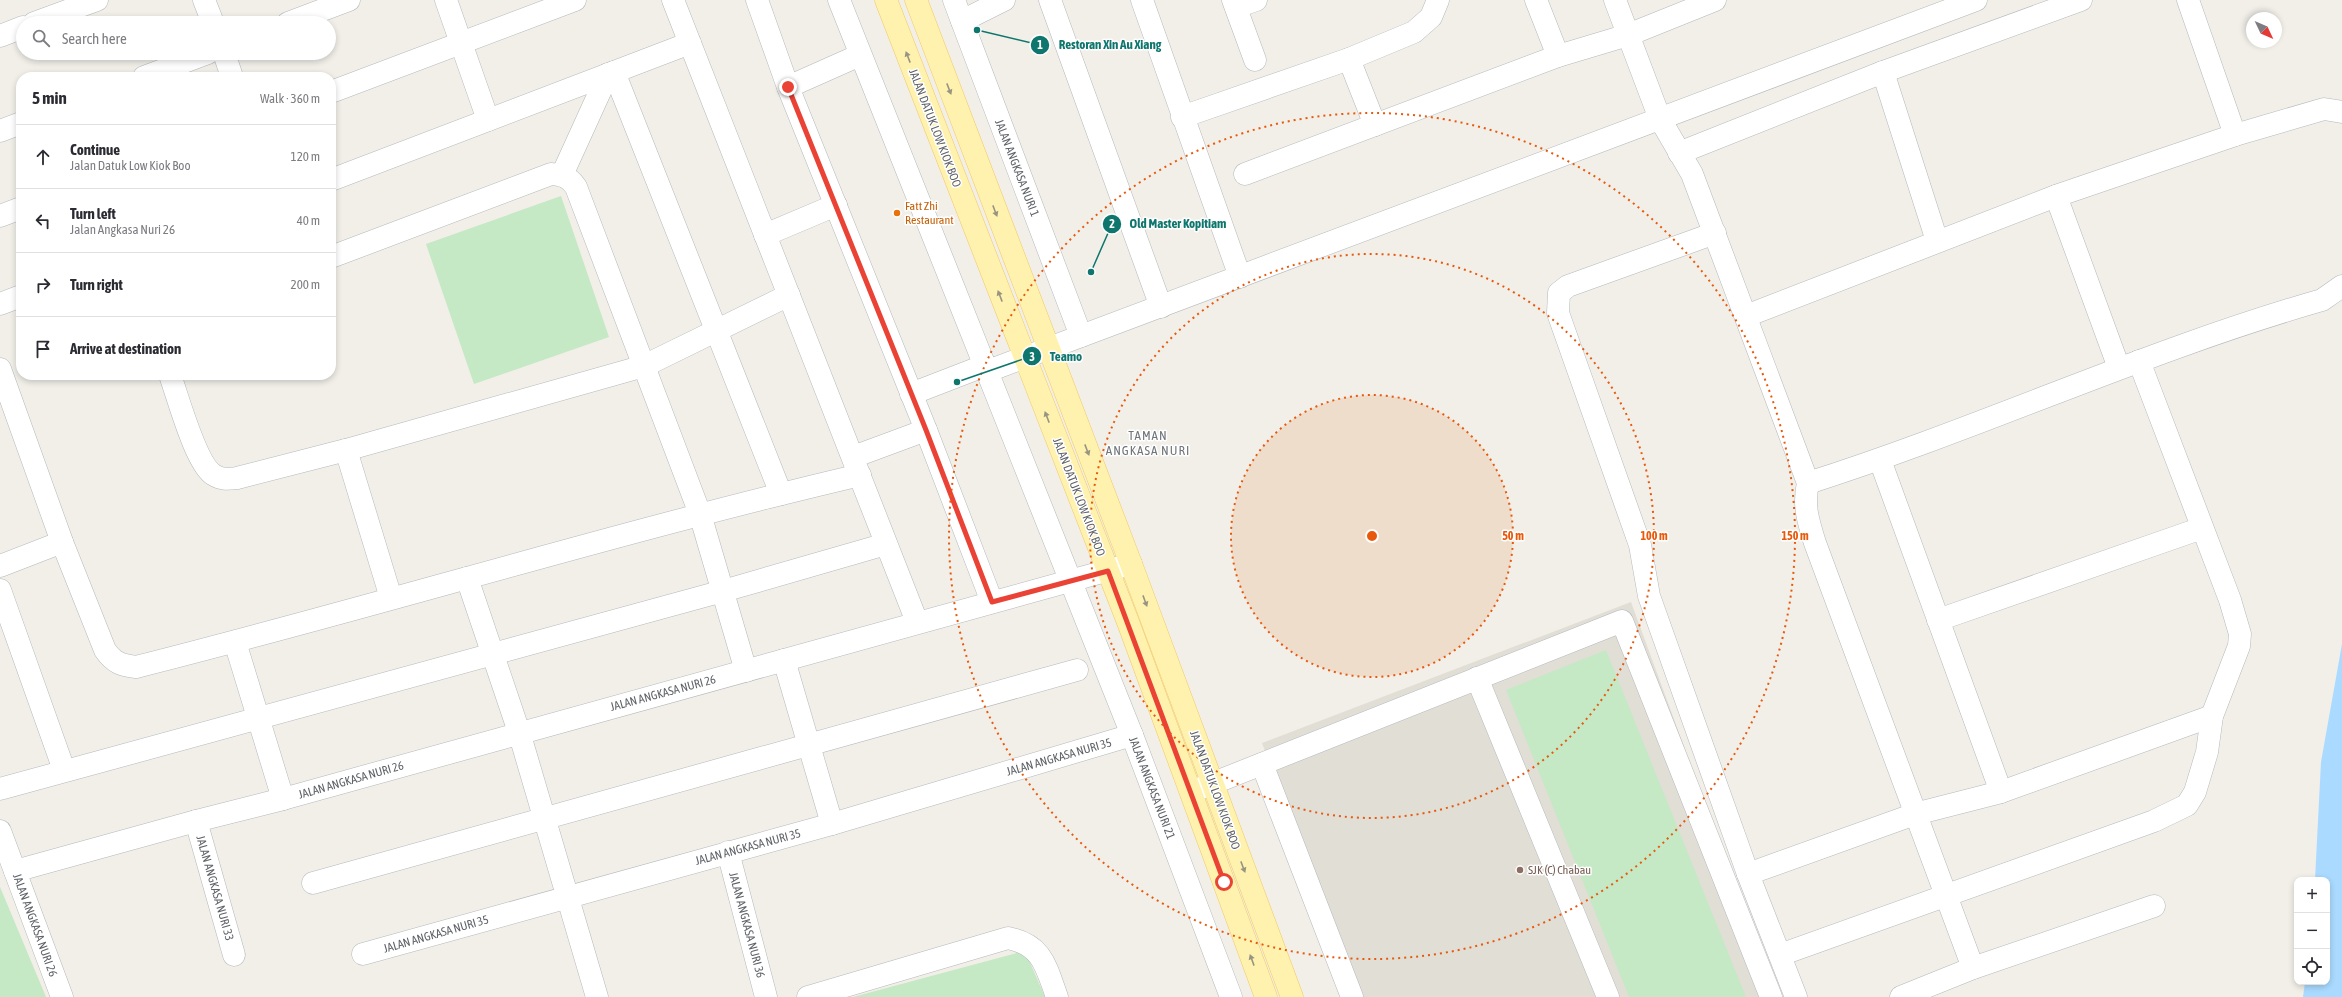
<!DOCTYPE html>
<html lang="en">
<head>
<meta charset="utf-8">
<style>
	:root { --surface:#fff; --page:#f7f7f7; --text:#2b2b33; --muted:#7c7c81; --line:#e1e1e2 }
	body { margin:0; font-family:"Asap Condensed",sans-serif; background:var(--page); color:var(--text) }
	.controls { position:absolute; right:12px; bottom:12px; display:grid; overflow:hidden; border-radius:8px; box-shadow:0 2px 6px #0003 }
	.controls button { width:36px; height:36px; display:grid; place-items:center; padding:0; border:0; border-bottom:1px solid var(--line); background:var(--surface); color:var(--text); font:20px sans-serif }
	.compass { position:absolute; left:2246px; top:12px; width:36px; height:36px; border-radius:50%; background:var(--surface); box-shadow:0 2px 6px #0003; rotate:134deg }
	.stop { position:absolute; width:12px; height:12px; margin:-9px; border:3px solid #ea4335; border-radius:50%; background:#fff }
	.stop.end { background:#ea4335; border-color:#fff; box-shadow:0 1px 4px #0008 }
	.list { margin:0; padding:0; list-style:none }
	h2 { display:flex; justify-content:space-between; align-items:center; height:52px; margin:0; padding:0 16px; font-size:17px }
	h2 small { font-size:13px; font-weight:400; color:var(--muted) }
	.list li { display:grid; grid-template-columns:26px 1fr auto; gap:12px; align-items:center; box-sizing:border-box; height:64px; padding:0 16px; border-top:1px solid var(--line) }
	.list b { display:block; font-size:15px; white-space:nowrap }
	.list p { margin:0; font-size:13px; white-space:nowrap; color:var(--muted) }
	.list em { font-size:13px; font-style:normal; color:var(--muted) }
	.icon { flex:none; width:22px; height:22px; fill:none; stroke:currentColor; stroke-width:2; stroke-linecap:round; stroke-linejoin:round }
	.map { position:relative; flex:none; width:2342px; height:997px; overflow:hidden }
	.search { position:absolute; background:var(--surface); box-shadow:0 2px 6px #0003; left:16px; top:16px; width:320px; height:44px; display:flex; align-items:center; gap:10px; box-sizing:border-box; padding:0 14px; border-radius:22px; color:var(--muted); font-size:15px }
	.panel { position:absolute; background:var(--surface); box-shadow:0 2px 6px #0003; left:16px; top:72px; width:320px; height:308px; border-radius:16px }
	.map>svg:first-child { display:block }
</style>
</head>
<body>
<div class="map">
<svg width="2342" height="997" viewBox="0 0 2342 997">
	<rect width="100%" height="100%" fill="#f1efe8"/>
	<path fill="#e1ded6" d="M1631,602L1776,997H1359L1262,743Z"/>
	<g fill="#c5e8c5">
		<path d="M561,196L609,337L474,384L426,244Z"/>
		<path d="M1606,650L1746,997H1629L1506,690Z"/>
		<path d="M0,887L46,997H0Z"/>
		<path d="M1025,951L1045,997H853Z"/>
	</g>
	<path fill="#aadaff" d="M2342,644V997H2303L2305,982H2327V880H2315L2321,762Z"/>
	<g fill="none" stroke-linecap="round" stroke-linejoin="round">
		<g stroke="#b5b8bc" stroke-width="23">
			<g id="minor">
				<path d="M204,0L213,23"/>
				<path d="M446,0L488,120"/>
				<path d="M673,0L917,622"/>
				<path d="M757,0L788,87L926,430L992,602"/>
				<path d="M839,0L1132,735L1231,997"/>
				<path d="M954,0L1081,336"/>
				<path d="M1050,0L1161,307"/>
				<path d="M1142,0L1240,277"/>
				<path d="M1233,0L1255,60"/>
				<path d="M1536,0L1558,56"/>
				<path d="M1615,0L1660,119L1692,174L1808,483C1803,505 1808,521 1815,543L1973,968"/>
				<path d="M2188,0L2235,135"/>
				<path d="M1236,7L1256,0"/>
				<path d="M962,21L1004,0"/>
				<path d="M34,23L97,0"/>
				<path d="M288,23L349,0"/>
				<path d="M0,36L23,27"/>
				<path d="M224,53L232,77"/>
				<path d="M1349,59L1375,125"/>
				<path d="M614,72L781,494"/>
				<path d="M1883,72L1937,241"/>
				<path d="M144,77L208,53"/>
				<path d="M788,87L860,55"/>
				<path d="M331,92L575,0"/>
				<path d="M1182,117L1349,59L1414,32L1431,17L1438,0"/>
				<path d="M0,131L21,123"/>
				<path d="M1679,153L1883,72L2081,0"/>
				<path d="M1245,174L1558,56L1628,35L1715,0"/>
				<path d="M562,175L608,74"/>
				<path d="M331,180L690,43"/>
				<path d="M2056,196L2119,368"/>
				<path d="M0,216L21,208"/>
				<path d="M1715,233L1568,286L1559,293L1558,313L1640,545L1649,596L1748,874L1796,997"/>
				<path d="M765,235L836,205"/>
				<path d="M331,257L551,174C563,175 569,177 576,187L700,514L746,671"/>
				<path d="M0,304L21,296"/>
				<path d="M1746,316L2056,196L2235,135L2324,109L2342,112"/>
				<path d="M0,369L62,542L105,650C114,663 121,665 136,667C378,606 617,532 860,475"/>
				<path d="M988,371L1976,0"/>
				<path d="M170,375C178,397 196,465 214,475C222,480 229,479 237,478L346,450L644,366L789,295"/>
				<path d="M911,394L986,365"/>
				<path d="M346,450L391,598"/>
				<path d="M853,457L926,430"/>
				<path d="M1880,460L2001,792"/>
				<path d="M1808,483C1981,428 2147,350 2322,300L2342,286"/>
				<path d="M0,566L62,542"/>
				<path d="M467,578L519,732L597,997"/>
				<path d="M0,590L64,770"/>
				<path d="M1938,620L2202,528"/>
				<path d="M235,642L283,799"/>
				<path d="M784,660L832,824"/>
				<path d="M1477,678L1608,997"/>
				<path d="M1262,764L1352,997"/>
				<path d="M0,789L723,591L886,544"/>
				<path d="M1191,792L1622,621L1771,997"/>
				<path d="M196,821L234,955"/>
				<path d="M0,831L62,997"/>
				<path d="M728,852L766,997"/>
				<path d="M15,871L196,821L283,799L1131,564"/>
				<path d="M1748,874L1915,814L2001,792L2212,716"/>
				<path d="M313,883L1077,670"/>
				<path d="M363,954L832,824L1132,735"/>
				<path d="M1780,955L2154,821L2187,805L2195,792L2207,752L2212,716L2239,646L2240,634L2230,600L2139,361"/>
				<path d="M808,997L1008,938C1043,945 1046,967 1057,997"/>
				<path d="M1901,997L1973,968L2154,906"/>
			</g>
		</g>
		<g stroke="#f2c960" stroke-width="23">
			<g id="major">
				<path d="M886,0L1128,622L1266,997"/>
				<path d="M916,0L1131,564L1292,997"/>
			</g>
		</g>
		<use href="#minor" stroke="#fff" stroke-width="22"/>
		<use href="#major" stroke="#fff2af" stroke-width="22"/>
	</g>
	<defs><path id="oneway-solid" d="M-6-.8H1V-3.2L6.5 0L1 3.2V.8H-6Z"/></defs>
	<g fill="#979581">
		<use href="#oneway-solid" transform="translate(908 57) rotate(-111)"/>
		<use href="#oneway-solid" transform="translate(949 89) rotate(69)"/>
		<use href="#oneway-solid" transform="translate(995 211) rotate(69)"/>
		<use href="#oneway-solid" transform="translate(1000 296) rotate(-111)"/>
		<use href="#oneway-solid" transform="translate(1047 417) rotate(-111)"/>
		<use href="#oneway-solid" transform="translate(1087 450) rotate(69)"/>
		<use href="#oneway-solid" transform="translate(1145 601) rotate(70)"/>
		<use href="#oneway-solid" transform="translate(1243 867) rotate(69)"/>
		<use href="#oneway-solid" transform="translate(1252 960) rotate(-110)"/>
	</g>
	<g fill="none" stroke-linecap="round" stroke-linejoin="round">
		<path stroke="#ea4335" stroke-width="5" d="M788,87L926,430L992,602L1108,571L1224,882"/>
	</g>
	<circle cx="1372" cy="536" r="141" fill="#e8590c" fill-opacity=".12"/>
	<g fill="none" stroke="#e8590c" stroke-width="2" stroke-dasharray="2 4">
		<circle cx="1372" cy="536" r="141"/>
		<circle cx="1372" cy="536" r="282"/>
		<circle cx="1372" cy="536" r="423"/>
	</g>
	<circle fill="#e8710a" stroke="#fff" stroke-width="1.5" cx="897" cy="213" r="4"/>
	<circle fill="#8d6e63" stroke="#fff" stroke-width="1.5" cx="1520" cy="870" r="4"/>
	<g text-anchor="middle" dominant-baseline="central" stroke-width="3" stroke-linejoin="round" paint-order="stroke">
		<g font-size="12" fill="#5f6368" stroke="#fff">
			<text transform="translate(935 128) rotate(69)">JALAN DATUK LOW KIOK BOO</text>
			<text transform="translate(1017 168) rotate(69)">JALAN ANGKASA NURI 1</text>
			<text transform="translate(1079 497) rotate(69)">JALAN DATUK LOW KIOK BOO</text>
			<text transform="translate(663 693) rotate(-15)">JALAN ANGKASA NURI 26</text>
			<text transform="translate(1059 757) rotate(-16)">JALAN ANGKASA NURI 35</text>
			<text transform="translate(351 780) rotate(-16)">JALAN ANGKASA NURI 26</text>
			<text transform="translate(1152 788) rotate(69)">JALAN ANGKASA NURI 21</text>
			<text transform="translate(1215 790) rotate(70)">JALAN DATUK LOW KIOK BOO</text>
			<text transform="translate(748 847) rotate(-15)">JALAN ANGKASA NURI 35</text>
			<text transform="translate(215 888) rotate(74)">JALAN ANGKASA NURI 33</text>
			<text transform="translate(35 925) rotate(70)">JALAN ANGKASA NURI 26</text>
			<text transform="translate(747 925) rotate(75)">JALAN ANGKASA NURI 36</text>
			<text transform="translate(436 934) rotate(-16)">JALAN ANGKASA NURI 35</text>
		</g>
		<g font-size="12" fill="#c56008" stroke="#fff" text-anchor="start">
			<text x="905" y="206">Fatt Zhi<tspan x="905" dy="14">Restaurant</tspan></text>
		</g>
		<g font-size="12" fill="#785e54" stroke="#fff" text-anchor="start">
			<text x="1528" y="870">SJK (C) Chabau</text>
		</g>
		<g font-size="13" letter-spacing="1" fill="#70757a" stroke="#fff">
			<text x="1148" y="435">TAMAN<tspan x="1148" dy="15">ANGKASA NURI</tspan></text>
		</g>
	</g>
	<circle cx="1372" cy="536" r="6" fill="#e8590c" stroke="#fff" stroke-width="2"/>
	<g font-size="12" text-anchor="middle" font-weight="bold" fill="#e8590c" stroke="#fff" stroke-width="3" stroke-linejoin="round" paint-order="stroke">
		<text x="1513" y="540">50 m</text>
		<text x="1654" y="540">100 m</text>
		<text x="1795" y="540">150 m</text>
	</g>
	<path fill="none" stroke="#0f766e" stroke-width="1.5" d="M977 30L1040 45M1091 272L1112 224M957 382L1032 356"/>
	<g fill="#0f766e" stroke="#fff" stroke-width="1.5">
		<circle cx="977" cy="30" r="4"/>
		<circle cx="1091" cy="272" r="4"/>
		<circle cx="957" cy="382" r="4"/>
		<circle cx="1040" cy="45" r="10"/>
		<circle cx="1112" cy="224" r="10"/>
		<circle cx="1032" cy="356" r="10"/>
	</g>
	<g font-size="12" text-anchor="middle" font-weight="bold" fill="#fff">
		<text x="1040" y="49">1</text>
		<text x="1112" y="228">2</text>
		<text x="1032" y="361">3</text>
	</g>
	<g font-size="13" text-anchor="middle" font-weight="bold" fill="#0f766e" stroke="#fff" stroke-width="3" stroke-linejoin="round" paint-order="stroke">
		<text x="1110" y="49">Restoran Xin Au Xiang</text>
		<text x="1178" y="228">Old Master Kopitiam</text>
		<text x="1066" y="361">Teamo</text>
	</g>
</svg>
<div class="controls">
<button>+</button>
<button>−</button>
<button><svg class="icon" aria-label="locate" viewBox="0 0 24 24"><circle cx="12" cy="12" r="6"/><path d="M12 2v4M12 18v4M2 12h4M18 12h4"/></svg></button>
</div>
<svg class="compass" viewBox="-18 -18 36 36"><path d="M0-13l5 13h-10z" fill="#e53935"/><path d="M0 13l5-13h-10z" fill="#7c7c81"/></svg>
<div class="stop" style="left:1224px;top:882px"></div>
<div class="stop end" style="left:788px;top:87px"></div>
<div class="search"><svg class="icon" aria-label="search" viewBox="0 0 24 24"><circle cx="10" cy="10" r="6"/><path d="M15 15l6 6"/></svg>Search here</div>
<section class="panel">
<h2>5 min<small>Walk · 360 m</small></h2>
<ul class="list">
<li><svg class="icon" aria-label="ahead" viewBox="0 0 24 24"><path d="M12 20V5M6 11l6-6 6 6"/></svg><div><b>Continue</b><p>Jalan Datuk Low Kiok Boo</p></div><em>120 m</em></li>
<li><svg class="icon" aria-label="left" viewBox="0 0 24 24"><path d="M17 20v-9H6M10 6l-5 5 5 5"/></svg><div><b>Turn left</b><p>Jalan Angkasa Nuri 26</p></div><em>40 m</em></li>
<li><svg class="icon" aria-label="right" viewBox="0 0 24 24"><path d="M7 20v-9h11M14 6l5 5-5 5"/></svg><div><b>Turn right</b></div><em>200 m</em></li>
<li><svg class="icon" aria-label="arrive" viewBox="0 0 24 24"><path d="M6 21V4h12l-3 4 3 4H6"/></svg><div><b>Arrive at destination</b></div></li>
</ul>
</section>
</div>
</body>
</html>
